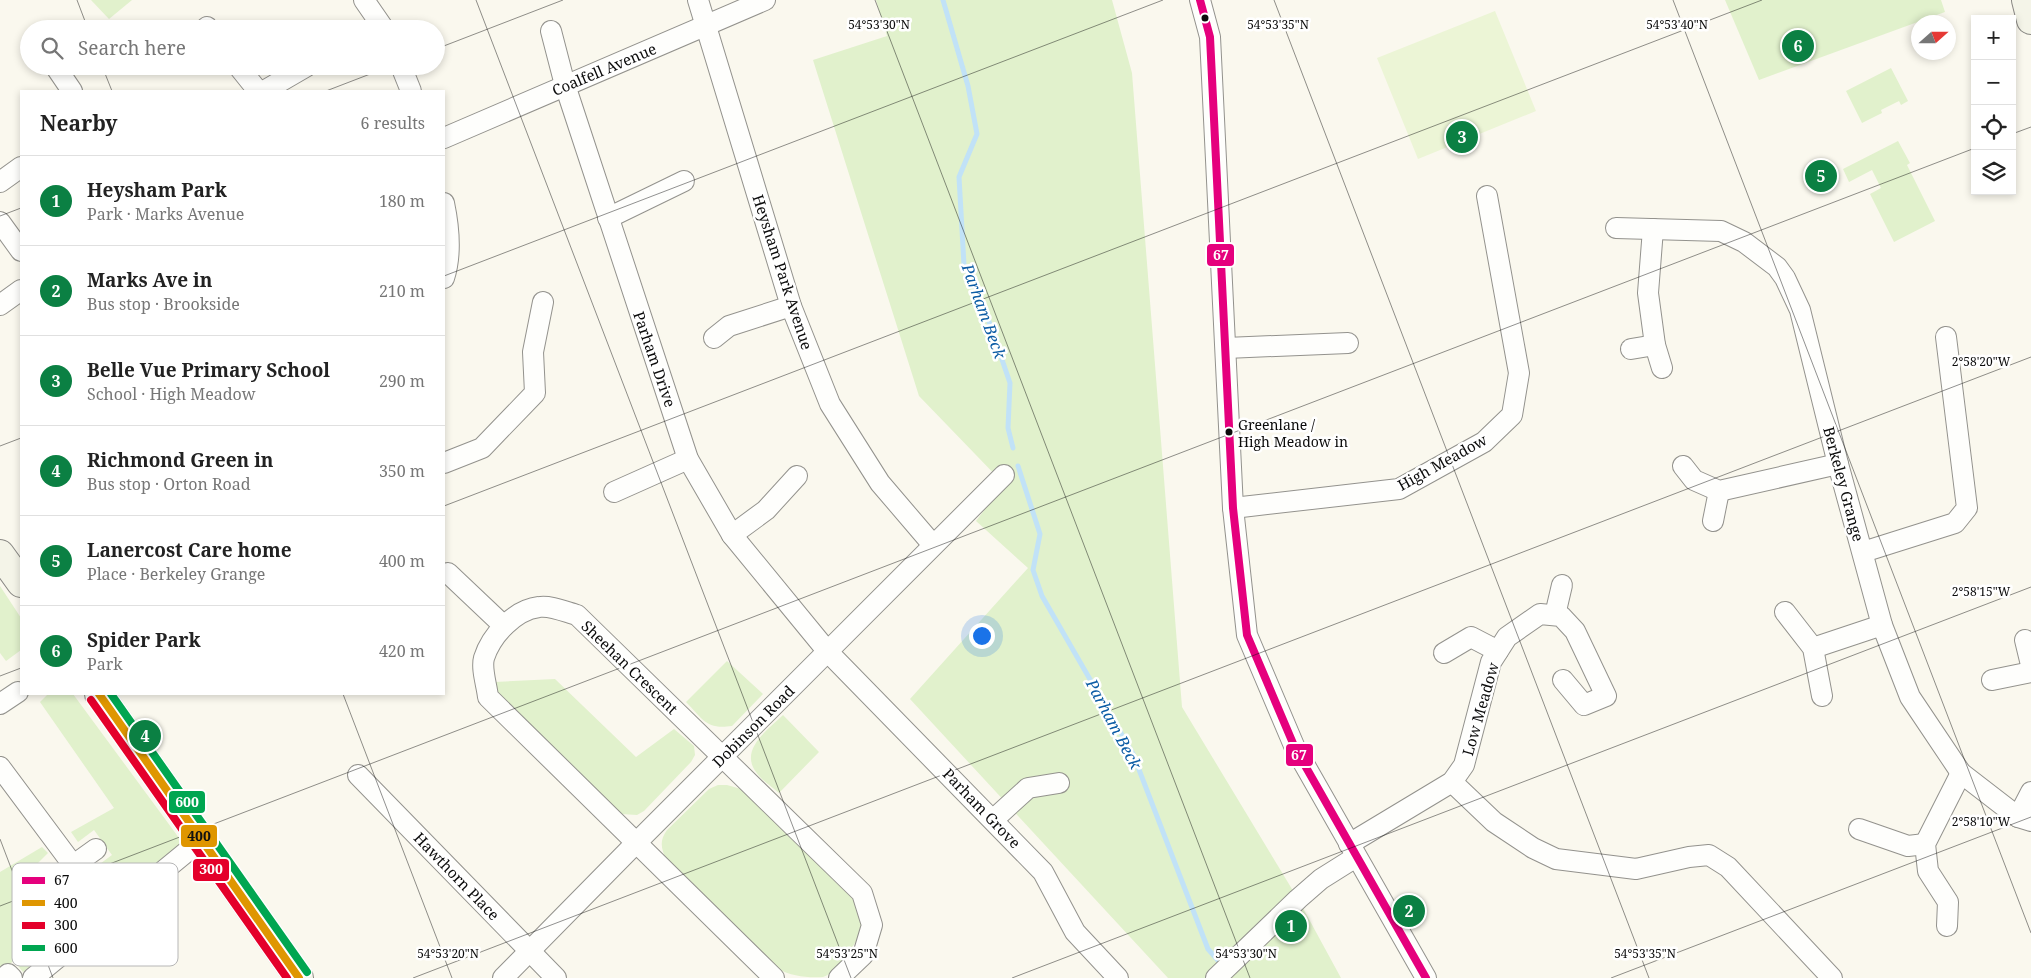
<!DOCTYPE html>
<html lang="en">
<head>
<meta charset="utf-8">
<style>
	:root { --surface:#fff; --page:#f6f6f6; --text:#222; --muted:#767676; --line:#e0e0e0; --accent:#0b8043 }
	body { margin:0; font-family:"Noto Serif",serif; background:var(--page); color:var(--text) }
	.controls { position:absolute; right:15px; top:15px; display:grid; overflow:hidden; border-radius:0px; box-shadow:0 2px 8px #0003 }
	.controls button { width:45px; height:45px; display:grid; place-items:center; padding:0; border:0; border-bottom:1px solid var(--line); background:var(--surface); color:var(--text); font:25px sans-serif }
	.compass { position:absolute; left:1911px; top:15px; width:45px; height:45px; border-radius:50%; background:var(--surface); box-shadow:0 2px 8px #0003; rotate:69deg }
	.you { position:absolute; left:981px; top:635px; width:18px; height:18px; margin:-12px; border:4px solid #fff; border-radius:50%; background:#1a73e8; box-shadow:0 0 0 8px #1a73e833 }
	.badge { display:grid; place-items:center; width:32px; height:32px; border-radius:50%; background:var(--accent); color:#fff; font-size:16px; font-weight:700 }
	.pin { position:absolute; translate:-50% -50%; border:2px solid #fff; box-shadow:0 1px 5px #0006 }
	.list { margin:0; padding:0; list-style:none }
	h2 { display:flex; justify-content:space-between; align-items:center; height:65px; margin:0; padding:0 20px; font-size:21px }
	h2 small { font-size:16px; font-weight:400; color:var(--muted) }
	.list li { display:grid; grid-template-columns:32px 1fr auto; gap:15px; align-items:center; box-sizing:border-box; height:90px; padding:0 20px; border-top:1px solid var(--line) }
	.list b { display:block; font-size:19px; white-space:nowrap }
	.list p { margin:0; font-size:16px; white-space:nowrap; color:var(--muted) }
	.list em { font-size:16px; font-style:normal; color:var(--muted) }
	.icon { flex:none; width:28px; height:28px; fill:none; stroke:currentColor; stroke-width:2; stroke-linecap:round; stroke-linejoin:round }
	.map { position:relative; flex:none; width:2031px; height:978px; overflow:hidden }
	.search { position:absolute; background:var(--surface); box-shadow:0 2px 8px #0003; left:20px; top:20px; width:425px; height:55px; display:flex; align-items:center; gap:12px; box-sizing:border-box; padding:0 18px; border-radius:28px; color:var(--muted); font-size:19px }
	.panel { position:absolute; background:var(--surface); box-shadow:0 2px 8px #0003; left:20px; top:90px; width:425px; height:605px; border-radius:0px }
	.map>svg:first-child { display:block }
</style>
</head>
<body>
<div class="map">
<svg width="2031" height="978" viewBox="0 0 2031 978">
	<rect width="100%" height="100%" fill="#faf8ee"/>
	<g fill="#e1f1cc">
		<path d="M91,0H132L109,19Z"/>
		<path d="M876,0H1112L1132,73L1182,707L1298,899L1341,978H1168L910,699L1028,568L976,521L1004,484L919,396L813,60L887,36Z"/>
		<path d="M1725,0H1941L1945,12L1759,80Z"/>
		<path d="M1891,68L1908,101L1901,105L1899,101L1881,110L1882,113L1862,123L1846,91Z"/>
		<path d="M1898,141L1910,163L1907,165L1935,221L1894,242L1870,194L1881,188L1872,170L1849,182L1843,169Z"/>
		<path d="M0,586L21,618V650L6,661L0,653Z"/>
		<path d="M727,661L763,694L732,726C706,730 703,719 686,702Z"/>
		<path d="M555,679L636,757L674,729L694,746L695,755L691,762L644,811L637,815L621,814L504,701L497,691L495,682Z"/>
		<path d="M48,694H73L182,842L23,972L14,961L0,970V872L42,847L48,853L28,873L47,903L112,855L94,830L78,842L71,832L114,808L40,702Z"/>
		<path d="M783,715L819,752L779,793C772,787 761,780 756,772C739,749 769,729 783,715Z"/>
		<path d="M718,785H727L741,789L857,903C867,929 859,939 843,959C837,966 832,974 823,977C807,978 791,976 778,969L667,861C661,849 659,841 667,830L709,789Z"/>
	</g>
	<path fill="#ecf5d6" d="M1495,11L1536,111L1418,159L1377,58Z"/>
	<g fill="none" stroke-linecap="round" stroke-linejoin="round">
		<g stroke="#c1e2f7" stroke-width="5">
			<path d="M943,0L968,86L977,134L959,177L964,265L982,301L1010,383L1008,428L1013,448"/>
			<path d="M1018,466L1040,534L1033,570L1042,596L1133,754L1208,949L1223,966"/>
		</g>
		<g stroke="#93928d" stroke-width="22">
			<g id="street">
				<path d="M364,0L384,29"/>
				<path d="M698,0L791,306L830,404L880,483L933,545"/>
				<path d="M1200,0L1210,37L1233,508L1247,635L1295,748L1426,978"/>
				<path d="M207,27L208,29"/>
				<path d="M551,31L565,85L688,459L732,535L828,652L1043,872L1075,932L1118,978"/>
				<path d="M55,66L72,91"/>
				<path d="M238,66L258,91"/>
				<path d="M401,66L411,91"/>
				<path d="M264,91L307,66"/>
				<path d="M444,138L765,0"/>
				<path d="M0,182L21,167"/>
				<path d="M444,203C449,227 452,254 444,278"/>
				<path d="M608,218L684,181"/>
				<path d="M0,222L21,251"/>
				<path d="M1616,228L1721,231L1744,242L1777,267L1785,278L1800,310L1838,464L1882,625L1910,697L1961,773L2018,817L2031,821"/>
				<path d="M1653,229L1648,293L1655,345L1662,368"/>
				<path d="M0,305L21,290"/>
				<path d="M714,338L729,326L791,306"/>
				<path d="M1226,348L1348,343"/>
				<path d="M1631,349L1655,345"/>
				<path d="M444,463L482,448L535,393L533,352L543,302"/>
				<path d="M1683,466L1694,480L1719,491L1838,464"/>
				<path d="M614,492L688,459"/>
				<path d="M1233,508L1399,489L1484,442L1512,415L1519,373L1487,196"/>
				<path d="M1713,521L1719,491"/>
				<path d="M732,535L766,510L797,476"/>
				<path d="M1863,552L1955,523L1967,508L1946,337"/>
				<path d="M448,573L504,626"/>
				<path d="M1785,612L1813,648L1822,696"/>
				<path d="M1555,615L1562,585"/>
				<path d="M2025,640L2031,665"/>
				<path d="M1813,648L1882,625"/>
				<path d="M1444,653L1471,637L1498,651"/>
				<path d="M1992,680L2031,672"/>
				<path d="M0,704L18,692"/>
				<path d="M0,767L73,865"/>
				<path d="M358,775L556,978"/>
				<path d="M1452,782L1494,822L1533,848L1556,859L1636,869L1689,857L1709,855L1728,867L1832,978"/>
				<path d="M2018,817L2031,792"/>
				<path d="M994,819L1028,788L1059,783"/>
				<path d="M1859,829L1908,846L1925,844"/>
				<path d="M1349,844L1452,782L1464,765L1491,662L1507,637L1540,614L1561,616L1575,631L1606,696L1584,705L1563,680"/>
				<path d="M50,882L96,849"/>
				<path d="M1947,926L1948,902L1928,871L1925,844L1961,773"/>
				<path d="M8,974L12,978"/>
				<path d="M33,978L201,840"/>
				<path d="M503,978L635,844L1004,475"/>
				<path d="M774,978L488,697C487,686 481,669 484,658C491,636 514,610 539,607C550,605 566,612 577,615L862,893L872,925L863,955L839,978"/>
				<path d="M1216,978L1298,899L1321,879L1356,857"/>
			</g>
		</g>
		<g stroke="#898884" stroke-width="30">
			<g id="secondary">
				<path d="M2026,0L2031,20"/>
				<path d="M0,554L21,583"/>
				<path d="M99,694L299,978"/>
			</g>
		</g>
		<use href="#street" stroke="#fefefc" stroke-width="20"/>
		<use href="#secondary" stroke="#f4f4e8" stroke-width="28"/>
		<g stroke="#fff" stroke-width="11">
			<path id="bus-1" d="M1200,0L1210,37L1233,508L1247,635L1295,748L1426,978"/>
		</g>
		<g stroke="#fff" stroke-width="11">
			<path id="bus-2" d="M99,694L299,978"/>
		</g>
		<g stroke="#fff" stroke-width="11">
			<path id="bus-3" d="M91,700L287,978"/>
		</g>
		<g stroke="#fff" stroke-width="11">
			<path id="bus-4" d="M111,694L307,972"/>
		</g>
		<use href="#bus-1" stroke="#e5007d" stroke-width="8"/>
		<use href="#bus-2" stroke="#df9601" stroke-width="8"/>
		<use href="#bus-3" stroke="#e4002b" stroke-width="8"/>
		<use href="#bus-4" stroke="#00a651" stroke-width="8"/>
	</g>
	<path fill="none" stroke="#0b0b0b" stroke-width="1" stroke-opacity="0.45" d="M77,0L88,29M476,0L851,978M875,0L1250,978M1274,0L1649,978M1673,0L2031,933M436,49L563,0M102,66L112,91M326,91L391,66M2012,134L2031,127M0,216L21,208M444,276L1163,0M0,446L21,438M444,506L1762,0M0,676L21,668M343,694L452,978M0,839L53,978M0,906L1975,148M413,978L2031,357M1012,978L2031,587M1611,978L2031,817"/>
	<g fill="#0b0b0b" stroke="#fff" stroke-width="2">
		<circle cx="1205" cy="18" r="4.5"/>
		<circle cx="1229" cy="432" r="4.5"/>
	</g>
	<g text-anchor="middle" dominant-baseline="central" stroke-width="5" stroke-linejoin="round" paint-order="stroke">
		<g font-size="14" fill="#0b0b0b" stroke="#fff" text-anchor="start">
			<text x="1238" y="424">Greenlane /<tspan x="1238" dy="17">High Meadow in</tspan></text>
		</g>
		<g font-size="15" fill="#0b0b0b" stroke="#fff">
			<text transform="translate(604 69) rotate(-23)">Coalfell Avenue</text>
			<text transform="translate(783 272) rotate(72)">Heysham Park Avenue</text>
			<text transform="translate(655 359) rotate(71)">Parham Drive</text>
			<text transform="translate(1442 462) rotate(-29)">High Meadow</text>
			<text transform="translate(1844 484) rotate(75)">Berkeley Grange</text>
			<text transform="translate(630 667) rotate(44)">Sheehan Crescent</text>
			<text transform="translate(1480 709) rotate(-74)">Low Meadow</text>
			<text transform="translate(753 726) rotate(-45)">Dobinson Road</text>
			<text transform="translate(982 808) rotate(46)">Parham Grove</text>
			<text transform="translate(457 876) rotate(46)">Hawthorn Place</text>
		</g>
		<g font-size="16" font-style="italic" fill="#0c5ca5" stroke="#fff">
			<text transform="translate(984 311) rotate(70)">Parham Beck</text>
			<text transform="translate(1114 724) rotate(62)">Parham Beck</text>
		</g>
	</g>
	<rect x="12" y="863" width="166" height="103" rx="8" fill="#fff" stroke="#b6b6b6" stroke-width="1"/>
	<rect x="22" y="877" width="23" height="7" fill="#e5007d"/>
	<rect x="22" y="900" width="23" height="6" fill="#df9601"/>
	<rect x="22" y="922" width="23" height="7" fill="#e4002b"/>
	<rect x="22" y="945" width="23" height="6" fill="#00a651"/>
	<g font-size="14" fill="#0b0b0b">
		<text x="54" y="885">67</text>
		<text x="54" y="908">400</text>
		<text x="54" y="930">300</text>
		<text x="54" y="953">600</text>
	</g>
	<g font-size="12" text-anchor="middle" fill="#0b0b0b" stroke="#fff" stroke-width="5" stroke-linejoin="round" paint-order="stroke">
		<text x="879" y="29">54°53'30"N</text>
		<text x="1278" y="29">54°53'35"N</text>
		<text x="1677" y="29">54°53'40"N</text>
		<text x="1981" y="366">2°58'20"W</text>
		<text x="1981" y="596">2°58'15"W</text>
		<text x="1981" y="826">2°58'10"W</text>
		<text x="448" y="958">54°53'20"N</text>
		<text x="847" y="958">54°53'25"N</text>
		<text x="1246" y="958">54°53'30"N</text>
		<text x="1645" y="958">54°53'35"N</text>
	</g>
	<g stroke="#fff" stroke-width="2">
		<rect x="1206" y="243" width="29" height="24" rx="5" fill="#e5007d"/>
		<rect x="1285" y="743" width="29" height="24" rx="5" fill="#e5007d"/>
		<rect x="168" y="790" width="38" height="24" rx="5" fill="#00a651"/>
		<rect x="180" y="824" width="38" height="24" rx="5" fill="#df9601"/>
		<rect x="192" y="858" width="38" height="24" rx="5" fill="#e4002b"/>
	</g>
	<g font-size="14" text-anchor="middle" font-weight="bold" fill="#fff">
		<text x="1221" y="260">67</text>
		<text x="1299" y="760">67</text>
		<text x="187" y="807">600</text>
		<text x="211" y="874">300</text>
	</g>
	<g font-size="14" text-anchor="middle" font-weight="bold" fill="#111">
		<text x="199" y="841">400</text>
	</g>
</svg>
<div class="controls">
<button>+</button>
<button>−</button>
<button><svg class="icon" aria-label="locate" viewBox="0 0 24 24"><circle cx="12" cy="12" r="6"/><path d="M12 2v4M12 18v4M2 12h4M18 12h4"/></svg></button>
<button><svg class="icon" aria-label="layers" viewBox="0 0 24 24"><path d="M12 4l9 5-9 5-9-5zM3 14l9 5 9-5"/></svg></button>
</div>
<svg class="compass" viewBox="-18 -18 36 36"><path d="M0-13l5 13h-10z" fill="#e53935"/><path d="M0 13l5-13h-10z" fill="#767676"/></svg>
<div class="you"></div>
<div class="pin badge" style="left:1291px;top:926px">1</div>
<div class="pin badge" style="left:1409px;top:911px">2</div>
<div class="pin badge" style="left:1462px;top:137px">3</div>
<div class="pin badge" style="left:145px;top:736px">4</div>
<div class="pin badge" style="left:1821px;top:176px">5</div>
<div class="pin badge" style="left:1798px;top:46px">6</div>
<div class="search"><svg class="icon" aria-label="search" viewBox="0 0 24 24"><circle cx="10" cy="10" r="6"/><path d="M15 15l6 6"/></svg>Search here</div>
<section class="panel">
<h2>Nearby<small>6 results</small></h2>
<ul class="list">
<li><span class="badge">1</span><div><b>Heysham Park</b><p>Park · Marks Avenue</p></div><em>180 m</em></li>
<li><span class="badge">2</span><div><b>Marks Ave in</b><p>Bus stop · Brookside</p></div><em>210 m</em></li>
<li><span class="badge">3</span><div><b>Belle Vue Primary School</b><p>School · High Meadow</p></div><em>290 m</em></li>
<li><span class="badge">4</span><div><b>Richmond Green in</b><p>Bus stop · Orton Road</p></div><em>350 m</em></li>
<li><span class="badge">5</span><div><b>Lanercost Care home</b><p>Place · Berkeley Grange</p></div><em>400 m</em></li>
<li><span class="badge">6</span><div><b>Spider Park</b><p>Park</p></div><em>420 m</em></li>
</ul>
</section>
</div>
</body>
</html>
